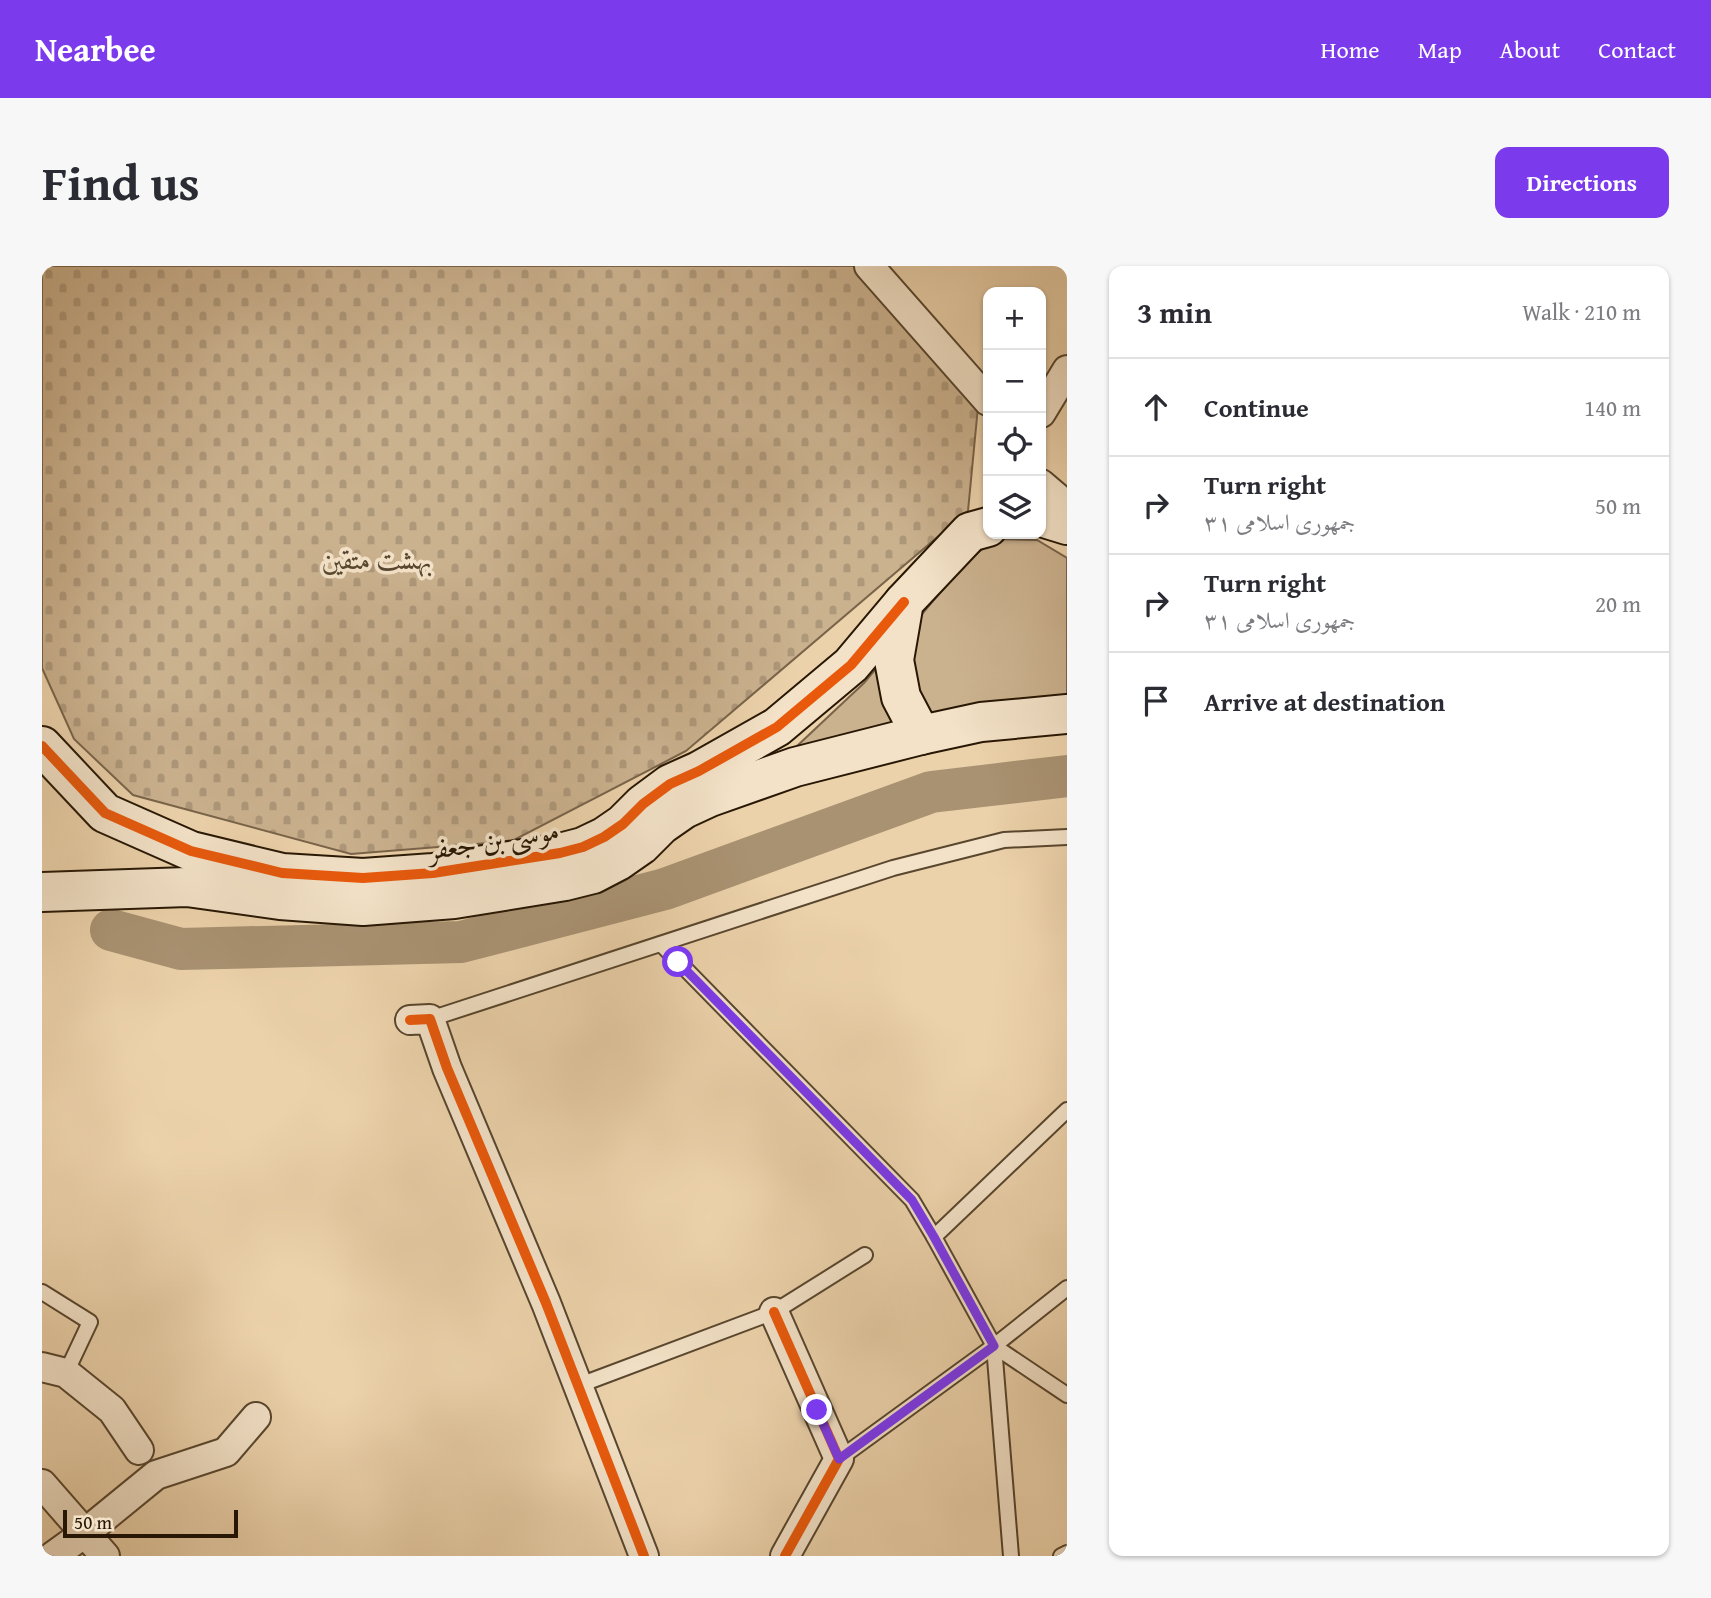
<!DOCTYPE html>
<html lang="en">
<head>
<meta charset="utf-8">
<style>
	:root { --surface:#fff; --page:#f7f7f7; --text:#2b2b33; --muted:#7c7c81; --line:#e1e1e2; --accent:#7c3aed }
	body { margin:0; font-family:"Gentium Book Plus",Amiri,serif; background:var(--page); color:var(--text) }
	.controls { position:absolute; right:21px; top:21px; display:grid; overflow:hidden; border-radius:14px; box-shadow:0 2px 5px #0004 }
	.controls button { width:63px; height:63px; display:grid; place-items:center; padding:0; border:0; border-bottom:2px solid var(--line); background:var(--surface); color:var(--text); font:35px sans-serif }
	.scale { position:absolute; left:21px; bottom:18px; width:175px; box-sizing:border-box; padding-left:7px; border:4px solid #271704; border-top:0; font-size:19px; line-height:24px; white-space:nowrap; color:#271704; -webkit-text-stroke:5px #f3e2c8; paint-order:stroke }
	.stop { position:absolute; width:21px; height:21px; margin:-16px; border:5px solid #7c3aed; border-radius:50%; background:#fff }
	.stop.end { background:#7c3aed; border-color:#fff; box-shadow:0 2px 7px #0008 }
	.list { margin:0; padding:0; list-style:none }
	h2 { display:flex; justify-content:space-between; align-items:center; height:91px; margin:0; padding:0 28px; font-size:30px }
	h2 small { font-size:23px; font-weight:400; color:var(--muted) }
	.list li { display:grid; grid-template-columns:46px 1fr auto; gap:21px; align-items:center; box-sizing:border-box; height:98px; padding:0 28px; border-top:2px solid var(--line) }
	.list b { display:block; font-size:26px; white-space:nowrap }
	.list p { margin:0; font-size:23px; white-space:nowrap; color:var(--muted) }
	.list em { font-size:23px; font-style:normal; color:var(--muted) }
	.icon { flex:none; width:38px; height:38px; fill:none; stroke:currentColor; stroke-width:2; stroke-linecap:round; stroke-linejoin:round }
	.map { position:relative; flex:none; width:1025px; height:1290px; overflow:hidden; border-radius:14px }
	header { display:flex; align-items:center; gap:42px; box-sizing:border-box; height:98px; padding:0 35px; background:var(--accent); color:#fff }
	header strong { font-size:33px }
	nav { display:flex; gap:38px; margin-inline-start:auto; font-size:24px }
	.intro { display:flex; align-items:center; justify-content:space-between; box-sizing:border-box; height:168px; padding:0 42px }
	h1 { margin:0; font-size:49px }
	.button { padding:18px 32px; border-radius:14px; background:var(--accent); color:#fff; font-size:24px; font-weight:700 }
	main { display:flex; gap:42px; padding:0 42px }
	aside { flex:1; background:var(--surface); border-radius:14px; box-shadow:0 2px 5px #0004 }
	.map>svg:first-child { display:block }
</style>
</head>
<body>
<header>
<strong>Nearbee</strong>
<nav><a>Home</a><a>Map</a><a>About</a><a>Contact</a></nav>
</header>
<div class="intro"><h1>Find us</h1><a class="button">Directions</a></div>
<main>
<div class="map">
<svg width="1025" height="1290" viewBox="0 0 1025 1290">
	<defs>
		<pattern id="cemetery-stones" width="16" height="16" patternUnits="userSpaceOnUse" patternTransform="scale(1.75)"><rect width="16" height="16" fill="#cbb28f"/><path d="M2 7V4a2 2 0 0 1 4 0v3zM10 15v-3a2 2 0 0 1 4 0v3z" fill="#ae987a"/></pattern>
	</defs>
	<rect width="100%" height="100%" fill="#ecd2ab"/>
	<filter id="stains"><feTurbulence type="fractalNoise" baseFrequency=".00286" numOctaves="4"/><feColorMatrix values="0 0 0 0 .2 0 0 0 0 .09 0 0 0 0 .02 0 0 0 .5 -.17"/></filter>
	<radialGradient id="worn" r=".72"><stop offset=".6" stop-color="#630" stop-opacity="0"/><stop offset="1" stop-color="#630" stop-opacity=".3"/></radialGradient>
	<path fill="url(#cemetery-stones)" stroke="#79644a" stroke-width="2" d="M0,0H815L937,130L926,245L644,485L470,575L309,588L91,529L32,473L0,402Z"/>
	<path fill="#cbb28f" stroke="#79644a" stroke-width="2" d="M953,273L995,274L1025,292V432L754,481L822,417L923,297Z"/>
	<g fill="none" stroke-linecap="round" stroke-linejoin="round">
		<path stroke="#a99272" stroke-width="42" d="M69,664L139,683L419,676L623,623L889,526L1025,510"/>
		<g stroke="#58462e" stroke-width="18">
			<g id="lane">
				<path d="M619,678L870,934L892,971L952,1080L969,1290"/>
				<path d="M388,753L851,602L962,574L1025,571"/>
				<path d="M892,971L1025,844"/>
				<path d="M0,1026L48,1056L24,1107"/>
				<path d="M952,1080L1025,1129"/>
				<path d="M535,1120L732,1046L823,989"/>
				<path d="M797,1193L952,1080L1025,1022"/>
				<path d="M1019,1290L1025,1287"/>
			</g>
		</g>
		<g stroke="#58462e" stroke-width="32">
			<g id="street">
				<path d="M827,0L946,135"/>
				<path d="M999,147L1025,104"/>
				<path d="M999,218L1025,240"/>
				<path d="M368,754L388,753L405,802L504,1037L602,1290"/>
				<path d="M732,1046L797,1193L743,1290"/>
				<path d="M0,1101L24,1107L70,1144L97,1184"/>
				<path d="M0,1218L63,1290"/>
				<path d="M11,1290L43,1267L114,1209L184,1186L214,1151"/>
			</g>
		</g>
		<g stroke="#271704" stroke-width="42">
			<g id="secondary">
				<path d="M999,251L1025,259"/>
				<path d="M946,261L928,266L862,336L852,394L859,431L879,469L939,456L1025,448"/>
				<path d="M0,480L63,547L149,585L240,607L321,612L391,607L518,587L541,581L562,571L581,558L601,538L628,518L657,505L735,461L809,399L862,336"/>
				<path d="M0,626L145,621L238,634L321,640L412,633L523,615L551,608L576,595L599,579L619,559L642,543L668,531L753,501L879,469"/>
			</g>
		</g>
		<use href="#lane" stroke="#f3e2c8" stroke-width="14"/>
		<use href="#street" stroke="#f3e2c8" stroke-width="28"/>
		<use href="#secondary" stroke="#f3e2c8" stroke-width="38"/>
		<g stroke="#f3e2c8" stroke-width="15">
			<g id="cycleway">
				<path d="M0,480L63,547L149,585L240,607L321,612L391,607L518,587L541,581L562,571L581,558L601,538L628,518L657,505L735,461L809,399L862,336"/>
				<path d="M368,754L388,753L405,802L504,1037L602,1290"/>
				<path d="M732,1046L797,1193L743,1290"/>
			</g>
		</g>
		<use href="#cycleway" stroke="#e8590c" stroke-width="10"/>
	</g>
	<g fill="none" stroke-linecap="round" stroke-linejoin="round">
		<path stroke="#7c3aed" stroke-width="9" d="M636,696L870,934L892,971L952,1080L797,1193L775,1144"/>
	</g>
	<g text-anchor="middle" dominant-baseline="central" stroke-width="7" stroke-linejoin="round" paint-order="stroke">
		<g font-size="28" font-style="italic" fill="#58462e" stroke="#f3e2c8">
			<text x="335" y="292">بهشت متقین</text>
		</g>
		<g font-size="28" fill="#271704" stroke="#f3e2c8">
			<text transform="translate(451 573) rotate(-9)">موسی بن جعفر</text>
		</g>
	</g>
	<rect width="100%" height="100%" filter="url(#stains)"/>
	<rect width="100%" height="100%" fill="url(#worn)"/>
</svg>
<div class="controls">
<button>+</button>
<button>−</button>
<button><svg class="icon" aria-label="locate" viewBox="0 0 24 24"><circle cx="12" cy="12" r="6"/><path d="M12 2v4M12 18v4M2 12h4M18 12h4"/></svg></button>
<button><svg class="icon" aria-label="layers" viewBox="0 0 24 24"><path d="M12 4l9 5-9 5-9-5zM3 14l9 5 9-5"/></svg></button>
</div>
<div class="scale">50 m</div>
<div class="stop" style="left:636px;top:696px"></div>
<div class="stop end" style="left:775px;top:1144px"></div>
</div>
<aside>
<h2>3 min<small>Walk · 210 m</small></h2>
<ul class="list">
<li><svg class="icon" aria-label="ahead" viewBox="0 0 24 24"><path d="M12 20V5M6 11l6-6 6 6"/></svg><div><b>Continue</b></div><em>140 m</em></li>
<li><svg class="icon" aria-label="right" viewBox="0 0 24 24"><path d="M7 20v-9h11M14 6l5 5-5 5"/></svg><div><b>Turn right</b><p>جمهوری اسلامی ۳۱</p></div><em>50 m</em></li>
<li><svg class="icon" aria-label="right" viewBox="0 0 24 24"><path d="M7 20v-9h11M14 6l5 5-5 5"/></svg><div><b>Turn right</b><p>جمهوری اسلامی ۳۱</p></div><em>20 m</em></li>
<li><svg class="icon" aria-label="arrive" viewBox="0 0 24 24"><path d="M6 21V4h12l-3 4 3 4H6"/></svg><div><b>Arrive at destination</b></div></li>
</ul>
</aside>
</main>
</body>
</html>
